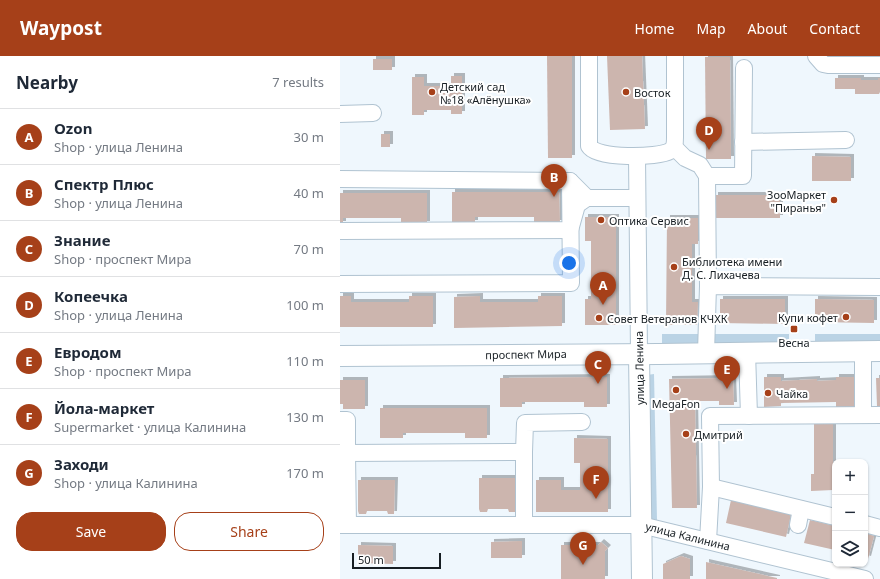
<!DOCTYPE html>
<html lang="en">
<head>
<meta charset="utf-8">
<style>
	:root { --surface:#fff; --page:#f2f2f3; --text:#1f2937; --muted:#747a83; --line:#e0e1e3; --accent:#a64019 }
	body { margin:0; font-family:"Noto Sans",sans-serif; background:var(--page); color:var(--text) }
	.controls { position:absolute; right:12px; bottom:12px; display:grid; overflow:hidden; border-radius:8px; box-shadow:0 1px 3px #0004 }
	.controls button { width:36px; height:36px; display:grid; place-items:center; padding:0; border:0; border-bottom:1px solid var(--line); background:var(--surface); color:var(--text); font:20px sans-serif }
	.scale { position:absolute; left:12px; bottom:10px; width:89px; box-sizing:border-box; padding-left:4px; border:2px solid #171e23; border-top:0; font-size:11px; line-height:14px; white-space:nowrap; color:#171e23; -webkit-text-stroke:3px #fff; paint-order:stroke }
	.you { position:absolute; left:229px; top:207px; width:14px; height:14px; margin:-10px; border:3px solid #fff; border-radius:50%; background:#1a73e8; box-shadow:0 0 0 6px #1a73e833 }
	.badge { display:grid; place-items:center; width:26px; height:26px; border-radius:50%; background:var(--accent); color:#fff; font-size:13px; font-weight:700 }
	.pin { position:absolute; translate:-50% -33px; filter:drop-shadow(0 1px 2px #0008) }
	.pin::after { content:''; position:absolute; top:21px; width:14px; height:12px; background:inherit; clip-path:polygon(0 0,100% 0,50% 100%) }
	.list { margin:0; padding:0; list-style:none }
	h2 { display:flex; justify-content:space-between; align-items:center; height:52px; margin:0; padding:0 16px; font-size:17px }
	h2 small { font-size:13px; font-weight:400; color:var(--muted) }
	.list li { display:grid; grid-template-columns:26px 1fr auto; gap:12px; align-items:center; box-sizing:border-box; height:56px; padding:0 16px; border-top:1px solid var(--line) }
	.list b { display:block; font-size:15px; white-space:nowrap }
	.list p { margin:0; font-size:13px; white-space:nowrap; color:var(--muted) }
	.list em { font-size:13px; font-style:normal; color:var(--muted) }
	.actions { display:flex; gap:8px; padding:12px 16px }
	.actions a { flex:1; padding:9px 0; border:1px solid var(--accent); border-radius:16px; text-align:center; font-size:14px; color:var(--accent) }
	.actions .main { background:var(--accent); color:#fff }
	.icon { flex:none; width:22px; height:22px; fill:none; stroke:currentColor; stroke-width:2; stroke-linecap:round; stroke-linejoin:round }
	.map { position:relative; flex:none; width:540px; height:523px; overflow:hidden }
	header { display:flex; align-items:center; gap:24px; box-sizing:border-box; height:56px; padding:0 20px; background:var(--accent); color:#fff }
	header strong { font-size:19px }
	nav { display:flex; gap:22px; margin-inline-start:auto; font-size:14px }
	main { display:flex }
	aside { flex:1; background:var(--surface) }
	.map>svg:first-child { display:block }
</style>
</head>
<body>
<header>
<strong>Waypost</strong>
<nav><a>Home</a><a>Map</a><a>About</a><a>Contact</a></nav>
</header>
<main>
<aside>
<h2>Nearby<small>7 results</small></h2>
<ul class="list">
<li><span class="badge">A</span><div><b>Ozon</b><p>Shop · улица Ленина</p></div><em>30 m</em></li>
<li><span class="badge">B</span><div><b>Спектр Плюс</b><p>Shop · улица Ленина</p></div><em>40 m</em></li>
<li><span class="badge">C</span><div><b>Знание</b><p>Shop · проспект Мира</p></div><em>70 m</em></li>
<li><span class="badge">D</span><div><b>Копеечка</b><p>Shop · улица Ленина</p></div><em>100 m</em></li>
<li><span class="badge">E</span><div><b>Евродом</b><p>Shop · проспект Мира</p></div><em>110 m</em></li>
<li><span class="badge">F</span><div><b>Йола-маркет</b><p>Supermarket · улица Калинина</p></div><em>130 m</em></li>
<li><span class="badge">G</span><div><b>Заходи</b><p>Shop · улица Калинина</p></div><em>170 m</em></li>
</ul>
<div class="actions"><a class="main">Save</a><a>Share</a></div>
</aside>
<div class="map">
<svg width="540" height="523" viewBox="0 0 540 523">
	<defs>
		<filter id="shadow"><feDropShadow dx="3" dy="-3" stdDeviation="0" flood-color="#0004"/></filter>
	</defs>
	<rect width="100%" height="100%" fill="#eff7fd"/>
	<g fill="#bad3e5">
		<rect x="322" y="278" width="39" height="10"/>
		<path d="M371,278H449V287H372Z"/>
		<rect x="475" y="278" width="65" height="8"/>
		<path d="M314,318L317,464L310,463L307,319Z"/>
	</g>
	<g fill="#ccb5ae" filter="url(#shadow)">
		<path d="M207,0H232V102H208Z"/>
		<path d="M267,0H302L305,73L270,74Z"/>
		<path d="M365,1H390L391,103H366Z"/>
		<rect x="33" y="3" width="19" height="11"/>
		<path d="M111,20H122V58H111V54H84V59H72V21H84V30H111Z"/>
		<path d="M495,22H521V24H538V22H540V36L539,38H515V33H495Z"/>
		<rect x="41" y="78" width="9" height="13"/>
		<path d="M472,100L511,101V125H472Z"/>
		<path d="M112,136H219L220,167H194V161H135V167H112Z"/>
		<path d="M0,137H87V168H61V162H3V168H0Z"/>
		<rect x="375" y="139" width="65" height="23"/>
		<path d="M245,161H276V269H245V243H251V185H245Z"/>
		<path d="M327,162H358V188H352V246H358L357,269H326Z"/>
		<path d="M0,240H11V246H69V240H93V271H0Z"/>
		<path d="M140,240V246H198V240H222V270L114,272V241Z"/>
		<path d="M380,243H445V268L380,267Z"/>
		<path d="M475,243L534,244V267L475,266Z"/>
		<path d="M267,321V351H244V346H182V351H160V322Z"/>
		<path d="M424,321H441V325L477,323V325L496,324V321H514V351H496V346L441,347V350L424,351Z"/>
		<path d="M393,322L394,349H379V345H355L357,452H332L329,323Z"/>
		<path d="M536,322H540V350H537Z"/>
		<path d="M0,324H25V353H3V348H0Z"/>
		<path d="M40,352H147V382H125V377H63V382H40Z"/>
		<path d="M474,362H493V434L471,435V418H474Z"/>
		<path d="M234,382L268,383V456H196V424H221V434H240V407H234Z"/>
		<path d="M139,422H175V456H169L168,453H148L147,456H140L139,453Z"/>
		<path d="M18,424H55L54,458H48L47,455H27L26,458H19L18,455Z"/>
		<path d="M391,444L451,458L446,481L386,467Z"/>
		<path d="M470,464L495,470V494L464,487Z"/>
		<path d="M525,477L534,480L528,503L525,502Z"/>
		<path d="M182,485V502H151V486Z"/>
		<path d="M233,486H238V489H258L261,486L268,492L265,495V523H221V489H233Z"/>
		<path d="M18,489L53,490V508L18,507Z"/>
		<path d="M341,500L350,503V523H323V508Z"/>
		<path d="M366,506L437,522V523H366Z"/>
	</g>
	<g fill="none" stroke-linecap="round" stroke-linejoin="round">
		<g stroke="#b0c3d1" stroke-width="18">
			<g id="minor">
				<path d="M249,0V90C256,103 318,102 330,95C335,92 335,86 335,81V0"/>
				<path d="M476,0L483,8L488,9H540"/>
				<path d="M0,58L33,57"/>
				<path d="M403,86L506,84"/>
				<path d="M334,91L345,102L360,109L367,120H403L404,12"/>
				<path d="M297,100L299,297"/>
				<path d="M367,120L368,230"/>
				<path d="M0,123L230,125"/>
				<path d="M0,175L230,174L237,149L247,142H297"/>
				<path d="M0,228L231,227L230,125L247,142"/>
				<path d="M523,295V359"/>
				<path d="M407,296L409,360"/>
				<path d="M366,297L368,230L540,231"/>
				<path d="M0,364H7V397L184,396L185,367L242,366"/>
				<path d="M184,396V469"/>
				<path d="M7,397L8,469"/>
				<path d="M371,431L495,461"/>
				<path d="M525,468L540,472"/>
				<path d="M0,469H301L525,523"/>
				<path d="M458,469L461,453"/>
				<path d="M368,485L371,431L370,360L540,359"/>
			</g>
		</g>
		<g stroke="#b0c3d1" stroke-width="22">
			<g id="major">
				<path d="M299,297L302,523"/>
				<path d="M0,300L319,298L540,295"/>
			</g>
		</g>
		<use href="#minor" stroke="#fff" stroke-width="16"/>
		<use href="#major" stroke="#fff" stroke-width="20"/>
	</g>
	<g fill="#a64019" stroke="#fff" stroke-width="1.5">
		<circle cx="92" cy="36" r="4"/>
		<circle cx="286" cy="36" r="4"/>
		<circle cx="494" cy="144" r="4"/>
		<circle cx="261" cy="164" r="4"/>
		<circle cx="334" cy="211" r="4"/>
		<circle cx="506" cy="261" r="4"/>
		<circle cx="259" cy="262" r="4"/>
		<rect x="450" y="269" width="8" height="8" rx="2"/>
		<circle cx="336" cy="334" r="4"/>
		<circle cx="428" cy="337" r="4"/>
		<circle cx="346" cy="378" r="4"/>
	</g>
	<g text-anchor="middle" dominant-baseline="central" stroke-width="4" stroke-linejoin="round" paint-order="stroke">
		<g font-size="11" fill="#171e23" stroke="#fff" text-anchor="start">
			<text x="100" y="30">Детский сад<tspan x="100" dy="13">№18 «Алёнушка»</tspan></text>
			<text x="294" y="36">Восток</text>
			<text x="486" y="138" text-anchor="end">ЗооМаркет<tspan x="486" dy="13">"Пиранья"</tspan></text>
			<text x="269" y="164">Оптика Сервис</text>
			<text x="342" y="205">Библиотека имени<tspan x="342" dy="13">Д. С. Лихачева</tspan></text>
			<text x="498" y="261" text-anchor="end">Купи кофет</text>
			<text x="267" y="262">Совет Ветеранов КЧХК</text>
			<text x="454" y="286" text-anchor="middle">Весна</text>
			<text x="436" y="337">Чайка</text>
			<text x="336" y="347" text-anchor="middle">MegaFon</text>
			<text x="354" y="378">Дмитрий</text>
		</g>
		<g font-size="11" fill="#171e23" stroke="#fff">
			<text transform="translate(186 298) rotate(-1)">проспект Мира</text>
			<text transform="translate(299 312) rotate(-91)">улица Ленина</text>
			<text transform="translate(348 480) rotate(14)">улица Калинина</text>
		</g>
	</g>
</svg>
<div class="controls">
<button>+</button>
<button>−</button>
<button><svg class="icon" aria-label="layers" viewBox="0 0 24 24"><path d="M12 4l9 5-9 5-9-5zM3 14l9 5 9-5"/></svg></button>
</div>
<div class="scale">50 m</div>
<div class="you"></div>
<div class="pin badge" style="left:263px;top:249px">A</div>
<div class="pin badge" style="left:214px;top:141px">B</div>
<div class="pin badge" style="left:258px;top:328px">C</div>
<div class="pin badge" style="left:369px;top:94px">D</div>
<div class="pin badge" style="left:387px;top:333px">E</div>
<div class="pin badge" style="left:256px;top:443px">F</div>
<div class="pin badge" style="left:243px;top:509px">G</div>
</div>
</main>
</body>
</html>
